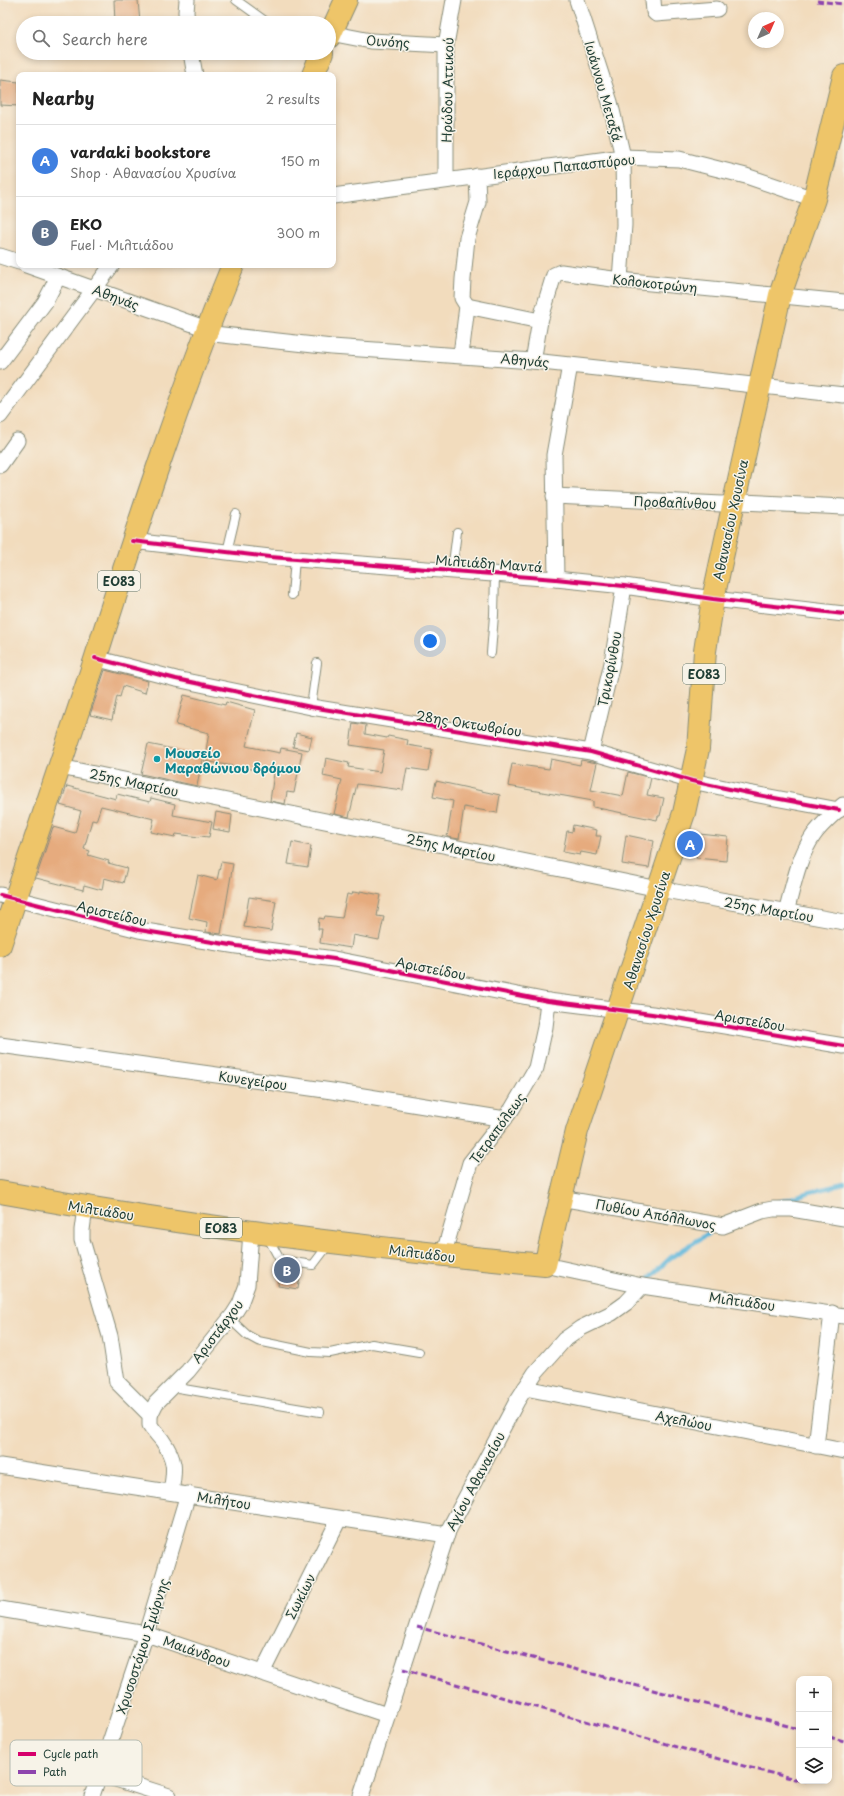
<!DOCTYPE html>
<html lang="en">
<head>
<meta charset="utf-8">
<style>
	:root { --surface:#fff; --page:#f6f6f6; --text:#222; --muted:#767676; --line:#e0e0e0; --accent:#0f766e }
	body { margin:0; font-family:"Playpen Sans",sans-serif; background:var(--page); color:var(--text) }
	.controls { position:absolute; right:12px; bottom:12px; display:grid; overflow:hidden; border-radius:8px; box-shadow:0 2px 6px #0003 }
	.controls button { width:36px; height:36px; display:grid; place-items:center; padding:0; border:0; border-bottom:1px solid var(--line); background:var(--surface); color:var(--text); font:20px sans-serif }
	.compass { position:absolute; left:748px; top:12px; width:36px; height:36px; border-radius:50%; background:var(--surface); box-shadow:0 2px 6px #0003; rotate:45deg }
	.you { position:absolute; left:430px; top:641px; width:14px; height:14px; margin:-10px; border:3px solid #fff; border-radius:50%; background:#1a73e8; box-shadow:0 0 0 6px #1a73e833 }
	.badge { display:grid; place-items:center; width:26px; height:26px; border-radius:50%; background:var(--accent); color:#fff; font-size:13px; font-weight:700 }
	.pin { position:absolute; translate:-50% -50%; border:2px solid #fff; box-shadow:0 1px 4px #0006 }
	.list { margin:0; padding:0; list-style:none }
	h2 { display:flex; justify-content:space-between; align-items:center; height:52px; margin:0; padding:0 16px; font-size:17px }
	h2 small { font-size:13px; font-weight:400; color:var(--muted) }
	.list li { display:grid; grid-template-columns:26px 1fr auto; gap:12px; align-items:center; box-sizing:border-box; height:72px; padding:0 16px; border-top:1px solid var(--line) }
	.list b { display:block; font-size:15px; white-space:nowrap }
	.list p { margin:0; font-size:13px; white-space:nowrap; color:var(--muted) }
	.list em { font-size:13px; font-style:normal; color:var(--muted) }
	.icon { flex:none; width:22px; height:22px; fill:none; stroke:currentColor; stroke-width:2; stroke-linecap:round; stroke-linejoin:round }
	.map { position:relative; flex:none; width:844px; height:1796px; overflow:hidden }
	.search { position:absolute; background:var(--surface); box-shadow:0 2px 6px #0003; left:16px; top:16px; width:320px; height:44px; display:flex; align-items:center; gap:10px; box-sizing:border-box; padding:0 14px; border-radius:22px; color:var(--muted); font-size:15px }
	.panel { position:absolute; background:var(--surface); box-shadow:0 2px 6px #0003; left:16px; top:72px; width:320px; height:196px; border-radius:8px }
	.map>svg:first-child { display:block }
</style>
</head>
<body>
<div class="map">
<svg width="844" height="1796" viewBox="0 0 844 1796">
	<rect width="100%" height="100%" fill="#f7f3e8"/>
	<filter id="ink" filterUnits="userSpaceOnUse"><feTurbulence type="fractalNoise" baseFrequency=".025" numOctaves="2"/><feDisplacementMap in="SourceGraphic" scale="8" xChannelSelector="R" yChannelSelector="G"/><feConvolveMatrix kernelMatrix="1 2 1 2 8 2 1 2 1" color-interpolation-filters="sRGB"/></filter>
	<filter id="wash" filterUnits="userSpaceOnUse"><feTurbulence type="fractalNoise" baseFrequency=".012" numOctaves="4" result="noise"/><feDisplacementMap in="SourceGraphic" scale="16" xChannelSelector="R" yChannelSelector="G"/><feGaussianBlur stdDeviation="0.9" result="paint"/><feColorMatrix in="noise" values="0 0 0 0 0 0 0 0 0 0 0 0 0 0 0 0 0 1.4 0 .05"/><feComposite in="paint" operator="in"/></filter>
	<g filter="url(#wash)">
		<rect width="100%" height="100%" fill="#f2dcbd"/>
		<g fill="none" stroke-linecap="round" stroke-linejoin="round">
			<g stroke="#5db6da" stroke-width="4.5">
				<path d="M777,1203L810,1192L844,1184"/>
				<path d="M645,1282L670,1258L709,1233"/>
			</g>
		</g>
		<g id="blocks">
			<g fill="#e6ab7e">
				<path d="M114,0H138L140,23H115Z"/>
				<path d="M0,80L19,82V106L0,105Z"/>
				<path d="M105,670L148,681L145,693L123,686L120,697L117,696L112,720L90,715Z"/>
				<path d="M184,695L225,705L226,702L255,710L246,746L280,753L281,748L302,752L294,793L287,792L285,804L270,801L274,773L204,761L209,733L176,725Z"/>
				<path d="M353,723L366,725L365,734L387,738L388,736L408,740L407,745L432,749L428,771L407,768L403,790L357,784L349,817L334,814L342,780L323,776L326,758L349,763L348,767L380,772L384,750L350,745Z"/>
				<path d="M296,733L312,737L309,750L293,747Z"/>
				<path d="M148,744L203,755L197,786L141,774Z"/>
				<path d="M551,759L580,765L581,760L597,763L591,790L623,796L628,772L651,778L647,795L664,798L660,816H658L657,820L593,807V801L508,786L512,764L549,769Z"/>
				<path d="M436,781L500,795L497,813L464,807L459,839L447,837L453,801L433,797Z"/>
				<path d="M67,786L116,799L117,794L150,802L151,798L175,804L173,815L212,822L209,837L200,836L199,837L176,834L175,837L151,832L154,819L101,806L96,821L92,820L84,849L90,851L88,855L109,861L108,863L127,868L123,883L104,878L102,890L84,885L83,890L36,878L53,827L75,833L81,811L60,805Z"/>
				<path d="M216,812L232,815L230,832L213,829Z"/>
				<path d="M573,825L597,830L596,836H601L597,855L581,852L580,855L563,852L567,831L572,832Z"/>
				<path d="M690,833L728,837L726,861L696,858L697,849L687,848Z"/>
				<path d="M626,835L654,841L649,868L622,864Z"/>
				<path d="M292,842L311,846L308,867L288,864Z"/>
				<path d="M221,862L233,864L221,934L206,932L207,922L189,918L198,875L217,880Z"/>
				<path d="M360,891L381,895L377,916L384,917L379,940L353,935L351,948L320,943L322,929H318L319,918L324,919L325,916L342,918L347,894L352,895L353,892L360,893Z"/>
				<path d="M249,897L276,901L271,931L244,927Z"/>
				<path d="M281,1266L301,1269L298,1289L278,1286Z"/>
			</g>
		</g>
	</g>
	<g filter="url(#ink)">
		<use href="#blocks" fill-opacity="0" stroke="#888c78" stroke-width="1"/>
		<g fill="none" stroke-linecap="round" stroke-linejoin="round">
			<g stroke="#888c78" stroke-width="10">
				<g id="lane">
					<path d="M236,0L268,23"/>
					<path d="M227,552L236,514"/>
					<path d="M452,571L457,532"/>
					<path d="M292,595L295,559"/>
					<path d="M491,653L494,615L495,574"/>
					<path d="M311,707L317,663"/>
					<path d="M267,1236L280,1260L313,1265L329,1244"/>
					<path d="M230,1319L247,1335L258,1341L311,1352L330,1353L372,1344L419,1352"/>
					<path d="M172,1387L320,1412"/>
				</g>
			</g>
			<g stroke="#888c78" stroke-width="17">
				<g id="street">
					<path d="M187,0L186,12L187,23"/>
					<path d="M577,0L610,102L623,157L624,225L620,280"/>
					<path d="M653,0L654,12L656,14L717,9"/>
					<path d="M330,33L371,41L446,45"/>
					<path d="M191,53L195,75"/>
					<path d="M446,180V45L454,0"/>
					<path d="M333,196L623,157L679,159L746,176L814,199"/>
					<path d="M0,256L19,262"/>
					<path d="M26,265L207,329"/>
					<path d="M467,306L540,321"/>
					<path d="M205,333L332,347L533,361L844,395"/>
					<path d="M461,355L467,306L462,298L463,279L467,238L478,202L477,176"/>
					<path d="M533,361L540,321L554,275L561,272L620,280L844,302"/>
					<path d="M0,362L45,302L58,277"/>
					<path d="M0,416L112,265"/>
					<path d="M0,465L17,441"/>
					<path d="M554,496L722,504L742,502L844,507"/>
					<path d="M132,541L270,557L556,579L624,586L713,599L844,614"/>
					<path d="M556,579L554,455L570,365"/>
					<path d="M95,658L176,679L311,707L591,752L692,781L748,793L839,810"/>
					<path d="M591,752L612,663L624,586"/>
					<path d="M60,767L659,889L844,922"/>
					<path d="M0,895L139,930L237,946L334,959L548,1001L652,1014L844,1046"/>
					<path d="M786,912C793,887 798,858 813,836C821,824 833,815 843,805"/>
					<path d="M0,1045L332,1091L505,1119"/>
					<path d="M560,1198L723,1226L762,1211L773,1209H792L844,1218"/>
					<path d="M85,1208L82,1230V1240L110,1336L117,1382L150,1415V1425C153,1430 158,1435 162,1440C176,1460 175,1469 171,1492"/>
					<path d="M443,1256L470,1163L512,1109L536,1068L545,1027L548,1001"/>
					<path d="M545,1265L642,1286L844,1316"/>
					<path d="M525,1388L844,1451"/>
					<path d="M150,1415L156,1403L188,1371L233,1315L240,1304L247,1285L251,1232"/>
					<path d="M816,1446L832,1313"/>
					<path d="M0,1466L447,1535"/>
					<path d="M0,1609L146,1634L387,1715"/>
					<path d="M262,1673L339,1519"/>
					<path d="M100,1774L169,1796"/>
					<path d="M92,1796L146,1634L188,1494"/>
					<path d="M361,1796L448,1531L517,1401L535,1373L564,1340L581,1328L612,1313L626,1303L642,1286"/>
				</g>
			</g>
			<g stroke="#888c78" stroke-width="24">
				<g id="primary">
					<path d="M329,37L346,0"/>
					<path d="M313,75L322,53"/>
					<path d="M0,945C32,850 64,755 95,660C137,527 180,394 233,265"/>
					<path d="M0,1192C181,1225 362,1248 545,1265L577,1131L684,813L698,749L705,651L713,599L734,502L780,295L814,199L844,76"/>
				</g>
			</g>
			<use href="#lane" stroke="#fff" stroke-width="8"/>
			<use href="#street" stroke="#fff" stroke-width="15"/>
			<use href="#primary" stroke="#eec569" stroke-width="22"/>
			<g stroke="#8e44ad" stroke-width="3" stroke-dasharray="6 3" stroke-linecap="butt">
				<path d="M817,1L844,4"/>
				<path d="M417,1627L799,1729"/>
				<path d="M403,1669L747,1767L799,1780"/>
				<path d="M829,1737L844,1741"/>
				<path d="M804,1781H808"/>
			</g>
			<g stroke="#f7f3e8" stroke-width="6">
				<g id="cycleway">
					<path d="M132,541L270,557L556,579L624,586L713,599L844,614"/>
					<path d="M95,658L176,679L311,707L591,752L692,781L748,793L839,810"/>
					<path d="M0,895L139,930L237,946L334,959L548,1001L652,1014L844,1046"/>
				</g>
			</g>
			<use href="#cycleway" stroke="#d6006c" stroke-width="4"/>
		</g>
	</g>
	<circle fill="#0f9aa8" stroke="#f7f3e8" stroke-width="1.5" cx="157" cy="759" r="4"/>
	<g text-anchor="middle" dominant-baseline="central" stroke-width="3" stroke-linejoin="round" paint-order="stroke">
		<g fill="#f7f3e8" stroke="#60746a" stroke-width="1">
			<rect x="98" y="571" width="42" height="20" rx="3"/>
			<rect x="683" y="664" width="42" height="20" rx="3"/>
			<rect x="200" y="1218" width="42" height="20" rx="3"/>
		</g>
		<g font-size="12" font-weight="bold" fill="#1f3d34">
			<text x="119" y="581">ΕΟ83</text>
			<text x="704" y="674">ΕΟ83</text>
			<text x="221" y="1228">ΕΟ83</text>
		</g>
		<g font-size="13" fill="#1f3d34" stroke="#f7f3e8">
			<text transform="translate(388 41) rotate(4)">Οινόης</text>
			<text transform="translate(447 90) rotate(-89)">Ηρώδου Αττικού</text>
			<text transform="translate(604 91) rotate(74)">Ιωάννου Μεταξά</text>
			<text transform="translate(564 166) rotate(-6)">Ιεράρχου Παπασπύρου</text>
			<text transform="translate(655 283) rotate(6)">Κολοκοτρώνη</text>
			<text transform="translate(116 297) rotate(20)">Αθηνάς</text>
			<text transform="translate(525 360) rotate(5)">Αθηνάς</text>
			<text transform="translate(675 502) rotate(2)">Προβαλίνθου</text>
			<text transform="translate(730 520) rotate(-78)">Αθανασίου Χρυσίνα</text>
			<text transform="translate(489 563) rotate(4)">Μιλτιάδη Μαντά</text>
			<text transform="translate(609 669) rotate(-79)">Τρικορίνθου</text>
			<text transform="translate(469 723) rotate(9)">28ης Οκτωβρίου</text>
			<text transform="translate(134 782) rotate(12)">25ης Μαρτίου</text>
			<text transform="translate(451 847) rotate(12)">25ης Μαρτίου</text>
			<text transform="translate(769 909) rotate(10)">25ης Μαρτίου</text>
			<text transform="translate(112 913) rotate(13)">Αριστείδου</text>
			<text transform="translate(646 930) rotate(-72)">Αθανασίου Χρυσίνα</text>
			<text transform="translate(431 968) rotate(11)">Αριστείδου</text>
			<text transform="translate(750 1020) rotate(10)">Αριστείδου</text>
			<text transform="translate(253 1080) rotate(8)">Κυνεγείρου</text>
			<text transform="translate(497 1128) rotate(-54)">Τετραπόλεως</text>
			<text transform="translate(101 1210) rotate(9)">Μιλτιάδου</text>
			<text transform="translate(656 1214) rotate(10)">Πυθίου Απόλλωνος</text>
			<text transform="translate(422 1253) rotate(7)">Μιλτιάδου</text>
			<text transform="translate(742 1301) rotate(8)">Μιλτιάδου</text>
			<text transform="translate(217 1331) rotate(-53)">Αριστάρχου</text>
			<text transform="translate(684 1420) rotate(11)">Αχελώου</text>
			<text transform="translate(475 1481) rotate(-62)">Αγίου Αθανασίου</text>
			<text transform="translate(224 1500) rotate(9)">Μιλήτου</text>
			<text transform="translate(300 1596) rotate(-63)">Σωκίων</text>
			<text transform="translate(142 1646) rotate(-72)">Χρυσοστόμου Σμύρνης</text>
			<text transform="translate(197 1651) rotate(19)">Μαιάνδρου</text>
		</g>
		<g font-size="13" font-weight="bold" fill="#0d838f" stroke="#f7f3e8" text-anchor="start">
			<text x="165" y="752">Μουσείο<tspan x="165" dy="15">Μαραθώνιου δρόμου</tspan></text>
		</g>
	</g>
	<rect x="10" y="1740" width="132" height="46" rx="6" fill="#f7f3e8" stroke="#b6bcb2" stroke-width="1"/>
	<rect x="18" y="1752" width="18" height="4" fill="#d6006c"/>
	<rect x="18" y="1770" width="18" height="4" fill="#8e44ad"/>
	<g font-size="11" fill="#1f3d34">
		<text x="43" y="1758">Cycle path</text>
		<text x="43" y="1776">Path</text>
	</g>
</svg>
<div class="controls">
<button>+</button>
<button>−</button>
<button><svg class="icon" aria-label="layers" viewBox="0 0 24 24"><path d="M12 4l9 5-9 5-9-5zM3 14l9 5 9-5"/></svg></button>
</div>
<svg class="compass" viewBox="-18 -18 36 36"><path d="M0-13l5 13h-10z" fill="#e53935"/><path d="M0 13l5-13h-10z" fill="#767676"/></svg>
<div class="you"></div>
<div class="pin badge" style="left:690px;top:844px;background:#3f7fe0">A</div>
<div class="pin badge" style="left:287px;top:1270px;background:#5c6f8a">B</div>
<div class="search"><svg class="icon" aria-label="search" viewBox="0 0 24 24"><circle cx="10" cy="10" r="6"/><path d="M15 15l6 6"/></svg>Search here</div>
<section class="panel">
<h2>Nearby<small>2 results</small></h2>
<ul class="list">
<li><span class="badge" style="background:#3f7fe0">A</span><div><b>vardaki bookstore</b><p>Shop · Αθανασίου Χρυσίνα</p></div><em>150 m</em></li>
<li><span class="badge" style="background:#5c6f8a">B</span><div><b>EKO</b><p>Fuel · Μιλτιάδου</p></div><em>300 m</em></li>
</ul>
</section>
</div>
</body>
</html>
